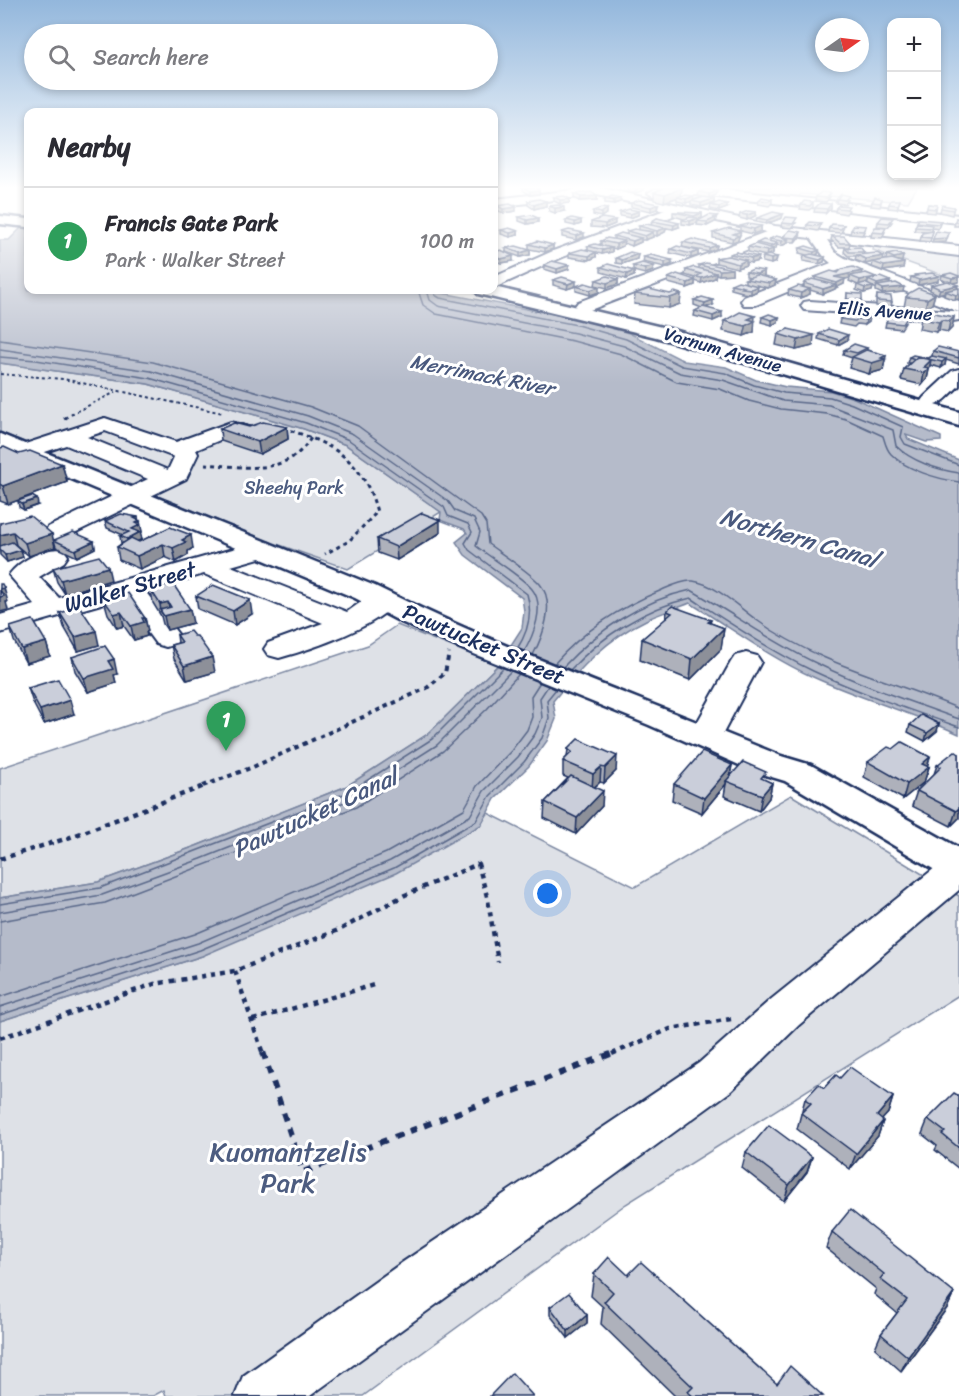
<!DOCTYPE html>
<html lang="en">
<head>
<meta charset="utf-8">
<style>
	:root { --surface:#fff; --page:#f7f7f7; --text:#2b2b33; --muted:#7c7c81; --line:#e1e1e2; --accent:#c8321e }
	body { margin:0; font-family:Sriracha,sans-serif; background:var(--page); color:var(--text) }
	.controls { position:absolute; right:18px; top:18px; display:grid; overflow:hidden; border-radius:12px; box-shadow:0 3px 9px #0003 }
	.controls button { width:54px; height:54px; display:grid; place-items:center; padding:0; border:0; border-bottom:2px solid var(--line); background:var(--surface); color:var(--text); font:30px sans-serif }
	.compass { position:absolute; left:815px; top:18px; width:54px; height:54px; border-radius:50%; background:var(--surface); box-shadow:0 3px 9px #0003; rotate:76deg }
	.you { position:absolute; left:548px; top:894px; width:21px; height:21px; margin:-15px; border:4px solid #fff; border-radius:50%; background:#1a73e8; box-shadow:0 0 0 9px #1a73e833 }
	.badge { display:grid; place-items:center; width:39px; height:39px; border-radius:50%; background:var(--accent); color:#fff; font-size:20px; font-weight:700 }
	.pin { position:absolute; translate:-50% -50px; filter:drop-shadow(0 2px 3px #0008) }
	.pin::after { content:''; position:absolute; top:32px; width:21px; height:18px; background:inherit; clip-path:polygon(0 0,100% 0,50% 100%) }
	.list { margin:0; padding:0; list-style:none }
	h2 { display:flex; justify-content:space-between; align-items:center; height:78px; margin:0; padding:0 24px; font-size:26px }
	h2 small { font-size:20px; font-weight:400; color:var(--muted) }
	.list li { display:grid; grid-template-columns:39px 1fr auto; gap:18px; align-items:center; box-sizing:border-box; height:108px; padding:0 24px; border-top:2px solid var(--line) }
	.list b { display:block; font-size:22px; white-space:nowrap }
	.list p { margin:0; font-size:20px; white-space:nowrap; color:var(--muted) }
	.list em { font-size:20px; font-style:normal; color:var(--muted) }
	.icon { flex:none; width:33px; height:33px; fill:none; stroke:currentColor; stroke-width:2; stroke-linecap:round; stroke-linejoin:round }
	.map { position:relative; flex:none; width:959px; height:1396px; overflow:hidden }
	.search { position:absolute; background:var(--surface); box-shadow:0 3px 9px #0003; left:24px; top:24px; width:474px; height:66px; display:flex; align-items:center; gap:15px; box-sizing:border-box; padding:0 21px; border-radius:33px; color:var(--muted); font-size:22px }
	.panel { position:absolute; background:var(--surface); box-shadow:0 3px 9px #0003; left:24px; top:108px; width:474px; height:186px; border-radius:12px }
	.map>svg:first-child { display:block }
</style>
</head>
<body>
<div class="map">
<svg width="959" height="1396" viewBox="0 0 959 1396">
	<rect width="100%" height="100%" fill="#fff"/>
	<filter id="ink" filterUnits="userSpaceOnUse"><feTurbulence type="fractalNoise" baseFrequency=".0167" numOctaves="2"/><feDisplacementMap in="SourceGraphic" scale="12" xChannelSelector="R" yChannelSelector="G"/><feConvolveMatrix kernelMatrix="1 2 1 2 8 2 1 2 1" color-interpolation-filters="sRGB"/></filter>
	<g filter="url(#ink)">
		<g fill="#dee1e7" stroke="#7c88a2" stroke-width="1.5">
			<path d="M652,187H917L908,202L801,194L795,201Z"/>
			<path d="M874,244L959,253V281L873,250Z"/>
			<path d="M0,363L148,384L304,429L346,445L441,512L348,569L274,543L0,432Z"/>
			<path d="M397,625L498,665L428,734L347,786L196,846L98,882L0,898V768L368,645Z"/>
			<path d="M791,795L959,896V995L626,1204L363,1396H166L164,1390L153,1396H0V1021L202,956L481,825L488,813L635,887Z"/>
		</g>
		<path fill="#b5bbca" stroke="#77839f" stroke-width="1.5" d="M28,221V290H427L578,319L629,333L684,361L726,367L756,380L786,387L831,391L854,398L941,437V441L926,442L906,435L908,439L959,460V734C911,712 860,699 813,677C769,657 731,628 690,603C676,609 660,613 646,620C608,638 579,669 553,701L556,719L547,741L529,766L495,799L481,825L396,873L202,956L0,1021V898L98,882L196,846L347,786L428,734L498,665L522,628L524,611L522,598L465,555L456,542L467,533L464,529L440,520L441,512L346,445L304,429L148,384L0,363V240H9Z"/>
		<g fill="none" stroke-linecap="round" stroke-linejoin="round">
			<g stroke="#596789" stroke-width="1.5">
				<path d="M418,290L423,305L436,314L573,341L621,354L677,382L720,389L749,401L781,409L827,414L846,419L883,436C885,442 886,449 891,454C906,470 938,479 959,482"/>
				<path d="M427,290L430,300L438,306L575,333L624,346L680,373L723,380L783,401L829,405L893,430L896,446C911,461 938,470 959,473"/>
				<path d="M434,290L435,295L440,298L577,325L626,339L682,366L725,373L754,385L784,393L830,397L852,404L903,427L901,437L905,444L959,465"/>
				<path d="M0,340L153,362L311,407L358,426L481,516L486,524L488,544C502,554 530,572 540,584C556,603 543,636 533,655"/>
				<path d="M0,349L151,371L308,416L353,434L448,501L455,511L474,519L480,532L476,546C491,558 521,576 532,589C546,606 533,636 524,652"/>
				<path d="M0,357L36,360L149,378L306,423L349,440L444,507L448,516L468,524L472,532L465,543L469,550L527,594C533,614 528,632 517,649"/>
				<path d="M554,664C584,630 620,607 662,590C671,586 683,580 693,581C716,584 739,608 758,621C820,665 892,680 959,709"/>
				<path d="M563,667C597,631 642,600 691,590C734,614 773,643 818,664C863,686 911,702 959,719"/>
				<path d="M570,670C602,636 645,608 691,598C731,624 770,650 813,671C860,693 910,710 959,727"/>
				<path d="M0,904L100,888L349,792L432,739L503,668"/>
				<path d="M0,912L102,895L201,859L352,799L437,745L511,671"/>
				<path d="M0,921L105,903L356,807L443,751L487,709L519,674"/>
				<path d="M0,997L195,934L386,853L464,809L477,786L511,751L527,730L532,717L531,696L540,682"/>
				<path d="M0,1007L198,943L390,861L470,816L484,791L518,757L535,734L542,718L540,698L548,686"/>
				<path d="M0,1015L200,950L394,868L476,821L490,796L524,762L542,738L549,718L547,700L556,689"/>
			</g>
			<g stroke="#1b2f5e" stroke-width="4">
				<g id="minor">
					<path d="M573,187H597L775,226L959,246V256L827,240L835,252L845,258L959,301V312L844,268L756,305H744L741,301L744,297L831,263L825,258L811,238L785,235L590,310H578L575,306L578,302L766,232L681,213L563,257L494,288V277L553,251L665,210L597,195L494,207V199L574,190Z"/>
					<path d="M699,187L959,215V223L699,195L655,197L648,193L655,189Z"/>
					<path d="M810,301L953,311L959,312V320L953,321L804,310L801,306L804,302Z"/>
					<path d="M959,369V386C948,396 940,409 924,405L921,401L924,397L952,371Z"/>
					<path d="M105,418L176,442L231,422L264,431L267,436L264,441L256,443L232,435L196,450L198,454L186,479L66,537L57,540L48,537L44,532L48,527L148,479L66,445L27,458L19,456L16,451L19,446ZM105,431L174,457L168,470L87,437Z"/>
					<path d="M261,541L270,543L274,549L270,555L231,566L347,612C362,602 374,590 393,595L397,601C380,626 309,650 279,658L268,655L264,649L268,643L323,623L204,574L145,591L181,638L176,644L166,647L156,644L122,598L0,633V615L35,605L9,575C20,560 47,546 64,550L68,556L64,562L39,577L59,598Z"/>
					<path d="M746,653L757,656L761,662L721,737L717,744L705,747L693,744L689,737L731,662L735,656Z"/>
					<path d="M959,855V890L799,1025L731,1091L310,1396H235L243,1376L403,1262L699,1063L769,1001L946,859Z"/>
				</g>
			</g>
			<g stroke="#1b2f5e" stroke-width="5">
				<g id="major">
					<path d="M0,216L28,219V227L0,224Z"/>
					<path d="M494,287L670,329L959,412V426L656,337L478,294L475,290H494Z"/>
					<path d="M0,434L375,586C505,651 647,700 781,756L811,765L959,848V880L945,876L785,781L755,772L649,725L474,654L401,622L355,598L0,449Z"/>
				</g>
			</g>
			<g stroke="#1b2f5e" stroke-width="2" stroke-dasharray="3 3" stroke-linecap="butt">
				<path d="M0,374L63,379L223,413"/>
				<path d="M71,414L116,392"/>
			</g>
			<g stroke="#1b2f5e" stroke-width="3" stroke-dasharray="4 4" stroke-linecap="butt">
				<path d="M64,419L73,413"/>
				<path d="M283,428C333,444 363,459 377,512L349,541L325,554"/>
				<path d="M205,464C246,467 286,477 311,438"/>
			</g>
			<path stroke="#1b2f5e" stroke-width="4" stroke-dasharray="4.5 4.5" stroke-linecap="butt" d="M203,786L253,767L427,688L445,673L449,653"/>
			<g stroke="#1b2f5e" stroke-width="4.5" stroke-dasharray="5 5" stroke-linecap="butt">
				<path d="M0,859L68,838L207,785"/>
				<path d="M235,971L263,1054"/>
				<path d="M253,1020L377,984"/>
				<path d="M0,1038L154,984L235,971L341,929L405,895L478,864L488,900L498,962"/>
				<path d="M612,1054L670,1029L731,1019"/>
			</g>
			<path stroke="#1b2f5e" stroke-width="6" stroke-dasharray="8 8" stroke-linecap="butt" d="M263,1052L303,1172L616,1052"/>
			<use href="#minor" fill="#fff" fill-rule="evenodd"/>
			<use href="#major" fill="#fff" fill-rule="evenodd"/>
		</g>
		<g fill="#aeb1bb" stroke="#1b2f5e" stroke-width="1.5">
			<path d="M523,187H536L539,190V194L530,195L523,190Z"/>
			<path d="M627,187H644V190L635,193L627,191Z"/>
			<path d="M661,188H682L681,196L693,200L703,197L698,196L699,192L717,191L716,195L709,198L714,199V203L701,207L691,205V201L686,203L677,201V198L664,202L654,200V192L661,189Z"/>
			<path d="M574,194L597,196V200L580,201L574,198Z"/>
			<path d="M554,197L569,203L560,204L554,201Z"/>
			<path d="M816,197H830L826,202L815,201Z"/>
			<path d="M605,199L620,202L614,204L605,203Z"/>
			<path d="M772,199V203L769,206L758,204L759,200Z"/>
			<path d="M837,199L848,200L845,204L836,203Z"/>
			<path d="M882,199L880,207L871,206L872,202Z"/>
			<path d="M900,200L897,209L888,208L889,204Z"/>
			<path d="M528,201H546V206L534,209L528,205Z"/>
			<path d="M813,202V207L809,210L800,209L801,205Z"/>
			<path d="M631,203L658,204L657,209L651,211L631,207Z"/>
			<path d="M831,204V208L826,213L814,212L815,208Z"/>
			<path d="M928,204L937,205L935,213L926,212Z"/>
			<path d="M711,205L727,208L719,211L710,209Z"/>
			<path d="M839,205L849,210L846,214L835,212L836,208Z"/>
			<path d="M497,206L516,211L503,213L497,210Z"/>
			<path d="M549,206L564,211L555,213L549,211Z"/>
			<path d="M954,207L952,215L940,212L941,208Z"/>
			<path d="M607,209V213L601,217L593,215V211Z"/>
			<path d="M639,211L638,215L630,218L620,216V212Z"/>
			<path d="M673,212L702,213V218L698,219L697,223L690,225L682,224V220L684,219L673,216Z"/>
			<path d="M740,214L755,216L747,220L739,218Z"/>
			<path d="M783,214L782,218L766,224L756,222L757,218Z"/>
			<path d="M519,217L538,218V222L527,224L519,221Z"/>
			<path d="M657,218L679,227L673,229L666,228L665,232L657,236L653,235V237L645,240H641V242L632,246L624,243L623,246L616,249L612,248V252L602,254L596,253V257L589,260L569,257V253L588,251V246L601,245V241L614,240V236L627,235V231L639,230V226L651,225L652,221Z"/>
			<path d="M956,218L959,219V226H954Z"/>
			<path d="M566,220H581V224L575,226L566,224Z"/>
			<path d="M698,221H716L715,222L707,226L697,225Z"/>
			<path d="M941,221L938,229L932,228L930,232L933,231L930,242L920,241L921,237L927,232L914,231L917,222Z"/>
			<path d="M591,222L615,224L605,228L591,227Z"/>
			<path d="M878,222H892L888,227L877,226Z"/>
			<path d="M782,223H796L792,228L781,227Z"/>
			<path d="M821,223L820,227L818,231L806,229L807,225Z"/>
			<path d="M844,225L843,229L841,233L828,232L829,228Z"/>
			<path d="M740,226H761V231L753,234L740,231Z"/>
			<path d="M866,226L865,230L862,235L850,234L851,230Z"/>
			<path d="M501,230L518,231V235L510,237L501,234Z"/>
			<path d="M562,232L584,237L576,240L562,237Z"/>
			<path d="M872,232H885L882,238L871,237Z"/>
			<path d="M713,233L740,235L739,236L738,240L732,242L713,238Z"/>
			<path d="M800,236L795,242H788V243L781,246L777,245L776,248L773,249V253L766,256L748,252V247L757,245V243L770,242V239L783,238V237Z"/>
			<path d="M832,236L850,243L849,247H839L831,240Z"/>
			<path d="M683,242L717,245L716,249L709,252L682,247Z"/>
			<path d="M529,244L553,245V249L545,252L529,249Z"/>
			<path d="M506,248L530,250V255L520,257L506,252Z"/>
			<path d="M800,248L819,250L818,254L816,255L825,257L824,262L819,264L803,261L804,256L807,255L799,253Z"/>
			<path d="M845,248L864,252L863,254L884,256L883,260H887L886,259L887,255L903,256L902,261H899L904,263L903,268L883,271L872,267L873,262L865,264L855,260L856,256H848L844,252Z"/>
			<path d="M671,249L698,251V256L691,258L670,253Z"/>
			<path d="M494,252L513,261L501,263L494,261Z"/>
			<path d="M736,252L758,261L751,263L746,262V265L737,268L716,263V258L730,256V254Z"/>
			<path d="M638,254L637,259L622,264L616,263V258Z"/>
			<path d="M644,257L672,264L665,267L643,262Z"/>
			<path d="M763,257H777L776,262L771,264L762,262Z"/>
			<path d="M544,265L569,269L557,273L544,269Z"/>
			<path d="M699,265L732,269V274L719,275L715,274V278L701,283L695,281V285L687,288L668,283V278L695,280V278L685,275L686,270L699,269Z"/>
			<path d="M633,266L653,271L645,274L633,271Z"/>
			<path d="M601,267L634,271V276L626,279L601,272Z"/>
			<path d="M764,271V276L762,277L776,280L775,285L768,288L756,285L758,286L757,291L751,294L741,293L742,292L731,289V284L745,283V279L750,277L746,276V272Z"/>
			<path d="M838,273L861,274L876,278L890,281V284L903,292L882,294L876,291V289L873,287L872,291L864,293L856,290L857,285H858L849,281L850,278L844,279V284L836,287L835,289L823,294L810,290V294L800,298L788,295L789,290L804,287V283L815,280V277Z"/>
			<path d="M915,275L938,281L918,285L910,282L911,277L915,276Z"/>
			<path d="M942,275L959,276L952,283L958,289L959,288L955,300L944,296L945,292L938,294L930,290L931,285L947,282L941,279Z"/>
			<path d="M618,279V284L607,288L595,285L596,280Z"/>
			<path d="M553,280L576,286L567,289L553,285Z"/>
			<path d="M576,286L599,292L590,295L576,291Z"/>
			<path d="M847,293L862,300L861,305L846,304Z"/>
			<path d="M635,294H681L680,304L669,308L634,304Z"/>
			<path d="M935,294L932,304L925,309L904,307L906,297Z"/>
			<path d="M877,295L892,302L891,307L876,306V300Z"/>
			<path d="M694,300L713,305L706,308L722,317L713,321L694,316L695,311L702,308L694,305Z"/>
			<path d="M762,317H779L778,322L772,325L761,322Z"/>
			<path d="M870,317L869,322L865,325L857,324L854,327L839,324L840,319Z"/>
			<path d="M954,317L952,328L948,332L939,330L936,332L919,329L921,319Z"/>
			<path d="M724,321H754V332L744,336L723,331Z"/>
			<path d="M886,322L905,323L901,329L885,327Z"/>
			<path d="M788,329L813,346L796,350L776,345L778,334Z"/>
			<path d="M819,334L847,340L838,345L818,339Z"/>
			<path d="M867,348V350L886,355L883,370L869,374L849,368L852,358L843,355L844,350Z"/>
			<path d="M933,351L959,352V364L946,360L945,365L941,368L930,365L927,379L922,385L901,380L904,369L910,363H907L909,357L928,358L927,359L932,356Z"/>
			<path d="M287,427L288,439L260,454L221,441L220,429Z"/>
			<path d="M0,448L19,454L62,464L67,482L8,504L0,501Z"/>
			<path d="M18,501L38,505L24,510L19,507Z"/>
			<path d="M138,520L141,528L142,532H140L142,539L137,541L139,542L170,527L193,548L188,551V555L176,562L165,557L140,569L119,560L117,547L122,543H121L120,536L123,535L107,528L105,521Z"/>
			<path d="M0,523L55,547L29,556L16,545L21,550L23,557L7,562L0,555Z"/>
			<path d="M440,533L397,560L378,553L377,539Z"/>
			<path d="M54,540L94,541L95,548L77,557L56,547Z"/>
			<path d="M53,568L111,580L65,594L57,582Z"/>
			<path d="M173,584L193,623L167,630L163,624L161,616L153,603L151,590Z"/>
			<path d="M196,596L252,614L235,625L198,609Z"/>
			<path d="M104,600L145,618L148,631L146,632L147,636L134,640L124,626L117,628L108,614Z"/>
			<path d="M667,611L711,620L710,623L724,628L721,649L690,680L640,660L642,639L666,619Z"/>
			<path d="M60,613L99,645L78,651L64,627Z"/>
			<path d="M10,627L46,642L50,656L26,663L14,641Z"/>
			<path d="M177,635L215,672L187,680L174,659L171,645L178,643Z"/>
			<path d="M72,657L117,674L114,675L116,683L88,692L75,671Z"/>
			<path d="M28,688L74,714L44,724L33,703Z"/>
			<path d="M910,725L937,731L925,741L908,732Z"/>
			<path d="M568,749L616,771L604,783L600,782L595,787L602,806L576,834L544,818L545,802L568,778L563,776V761L567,757Z"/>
			<path d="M959,754V818L951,826L912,806L917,791L934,774L937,765Z"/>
			<path d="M868,762L927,766L929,767L924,782L903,799L864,777Z"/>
			<path d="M732,765L730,777L765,780L772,783L769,798L759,811L724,796L726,784L702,813L672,800L674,784Z"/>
			<path d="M840,1078L893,1097L888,1113L882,1119L883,1121L878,1136L850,1169L797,1129L805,1099Z"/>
			<path d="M959,1096V1169L935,1150L937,1146L922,1134L928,1119Z"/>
			<path d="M746,1152L812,1157L807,1172L784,1201L742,1168Z"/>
			<path d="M832,1232L954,1293L947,1308L901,1371L875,1348L881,1334L897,1313L874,1294L876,1289L826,1248Z"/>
			<path d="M594,1274L628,1275L777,1384L823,1396H675L601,1324L603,1307L591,1296Z"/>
			<path d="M550,1307L587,1315V1323L568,1338L550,1315Z"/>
		</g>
		<g fill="#8d9099" stroke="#1b2f5e" stroke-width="1.5">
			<path d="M641,187H644V190L635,193L636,189Z"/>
			<path d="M682,188L681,196L664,202L665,194Z"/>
			<path d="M539,190V194L530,195V191Z"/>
			<path d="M717,191L716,195L709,198V194Z"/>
			<path d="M597,196V200L580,201L581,197Z"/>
			<path d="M694,196L693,201L686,203V199Z"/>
			<path d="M620,198V202L614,204V200Z"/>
			<path d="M570,199L569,203L560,204V200Z"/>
			<path d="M714,199V203L701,207V203Z"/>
			<path d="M546,201V206L534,209V205Z"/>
			<path d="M658,204L657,209L651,211V207Z"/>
			<path d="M727,204V208L719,211V207Z"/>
			<path d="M831,204V208L826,213L827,209Z"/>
			<path d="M516,207V211L503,213V209Z"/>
			<path d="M564,207V211L555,213V208Z"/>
			<path d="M607,209V213L601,217V213Z"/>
			<path d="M639,211L638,215L630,218V214Z"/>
			<path d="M756,212L755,216L747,220V215Z"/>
			<path d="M702,213V218L698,219L697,223L690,225V221L694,220V216Z"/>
			<path d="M783,214L782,218L766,224L767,220Z"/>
			<path d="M717,216L715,222L707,226V222Z"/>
			<path d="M538,218V222L527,224V220Z"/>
			<path d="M581,220V224L575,226V222Z"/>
			<path d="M615,220V224L605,228V224Z"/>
			<path d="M679,223V227L673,229L674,225Z"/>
			<path d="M761,226V231L753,234L754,229Z"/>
			<path d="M666,228L665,232L657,236V231Z"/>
			<path d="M518,231V235L510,237V233Z"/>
			<path d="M741,231L738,240L732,242L733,234Z"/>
			<path d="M653,232V237L645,240V236Z"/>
			<path d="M801,232L800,236L795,242L796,238Z"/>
			<path d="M584,233V237L576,240V236Z"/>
			<path d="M949,233L946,242L932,243L933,239Z"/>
			<path d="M641,238V242L632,246L633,241Z"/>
			<path d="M788,239V243L781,246L782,241Z"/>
			<path d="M624,241L623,246L616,249V244Z"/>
			<path d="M777,243L776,248L773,249V253L766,256L767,251L770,250L771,246Z"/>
			<path d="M553,245V249L545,252V248Z"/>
			<path d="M717,245L716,249L709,252V248Z"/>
			<path d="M612,248V252L602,254L603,250Z"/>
			<path d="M530,250V255L520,257V253Z"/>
			<path d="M819,250L818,254L813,256L814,252Z"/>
			<path d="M698,251V256L691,258V254Z"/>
			<path d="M596,252V257L589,260V256Z"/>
			<path d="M638,254L637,259L622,264V260Z"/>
			<path d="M513,256V261L501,263V259Z"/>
			<path d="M884,256L883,260L865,264L866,259Z"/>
			<path d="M903,256L902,261L893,262L894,258Z"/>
			<path d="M759,257L758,261L751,263L752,258Z"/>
			<path d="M777,257L776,262L771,264V259Z"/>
			<path d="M825,257L824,262L819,264L820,260Z"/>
			<path d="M672,260V264L665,267V262Z"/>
			<path d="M746,260V265L737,268L738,264Z"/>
			<path d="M904,263L903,268L883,271L884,266Z"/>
			<path d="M569,265V269L557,273V269Z"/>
			<path d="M654,266L653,271L645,274V269Z"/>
			<path d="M732,269V274L719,275L720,270Z"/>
			<path d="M634,271V276L626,279L627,274Z"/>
			<path d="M764,271V276L757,279V274Z"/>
			<path d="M862,271L861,275L850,276V278L833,282L834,277Z"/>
			<path d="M716,273L715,278L701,283L702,278Z"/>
			<path d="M939,276L938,281L918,285L919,280Z"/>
			<path d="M876,277L875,282L868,280V283L859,285L860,280Z"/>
			<path d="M959,277V282L951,283L952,278Z"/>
			<path d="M618,279V284L607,288V283Z"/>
			<path d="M845,279L844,284L836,288L837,283Z"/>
			<path d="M695,280V285L687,288L688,283Z"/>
			<path d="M776,280L775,285L768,288L769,283Z"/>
			<path d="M576,281V286L567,289L568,284Z"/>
			<path d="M890,281L889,286H877L876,289L877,284Z"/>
			<path d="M836,285L835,289L823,294V289Z"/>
			<path d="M958,285L957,290L945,291V292L938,294L940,289Z"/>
			<path d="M758,286L757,291L751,294V289Z"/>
			<path d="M599,287V292L590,295V290Z"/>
			<path d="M873,287L872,291L864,293L865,288Z"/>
			<path d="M904,287L903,292L882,294L883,289Z"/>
			<path d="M810,289V294L800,298L801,293Z"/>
			<path d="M681,294L680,304L669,308L670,298Z"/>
			<path d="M935,294L932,304L925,309L927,299Z"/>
			<path d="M959,294V299L955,300L956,295Z"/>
			<path d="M713,300V305L704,308L705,303Z"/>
			<path d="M722,312V317L713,321V316Z"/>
			<path d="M755,316L754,332L744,336L748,319Z"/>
			<path d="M779,317L778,322L772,325V320Z"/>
			<path d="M870,317L869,322L865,325L866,320Z"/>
			<path d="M954,317L952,328L948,332L950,321Z"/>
			<path d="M941,320L939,330L936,332L939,322Z"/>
			<path d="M814,335L813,346L796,350L798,340Z"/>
			<path d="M848,335L847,340L838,345L839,340Z"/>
			<path d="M886,355L883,370L869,374L872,363Z"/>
			<path d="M946,359L945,365L941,368L942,362Z"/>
			<path d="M931,360L927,379L922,385L924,373V367Z"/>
			<path d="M287,427L288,439L260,454L258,442Z"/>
			<path d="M62,464L67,482L8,504L3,486Z"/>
			<path d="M37,499L38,505L24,510L22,504Z"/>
			<path d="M138,517L139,522L140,521L142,532L133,536L132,529L134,518Z"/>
			<path d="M440,520V533L397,560L396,547Z"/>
			<path d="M13,532L16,545L0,549V535Z"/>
			<path d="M140,532L142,539L129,546L127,539Z"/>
			<path d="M52,534L55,547L29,556L25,543Z"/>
			<path d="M191,535L193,548L188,551V555L176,562L173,548L182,540Z"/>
			<path d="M94,541L95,548L77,557L75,550Z"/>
			<path d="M163,544L165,557L140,569L137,556Z"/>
			<path d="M21,550L23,557L7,562L5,555Z"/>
			<path d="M108,567L111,580L65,594L61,580Z"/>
			<path d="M4,588L8,602H6L8,610L0,612V589Z"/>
			<path d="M250,600L252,614L235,625L233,611Z"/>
			<path d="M168,602L170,614L190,609L193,623L167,630L164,616L161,612L160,604Z"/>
			<path d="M121,612L124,626L117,628L114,614Z"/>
			<path d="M142,618H145L148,631L146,632L147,636L134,640L131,626Z"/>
			<path d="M724,628L721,649L690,680L692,659Z"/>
			<path d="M96,631L99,645L78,651L75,637Z"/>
			<path d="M46,642L50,656L26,663L22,649Z"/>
			<path d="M212,657L215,672L187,680L184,666Z"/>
			<path d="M114,659L117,674L114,675L116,683L88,692L84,678L108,661Z"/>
			<path d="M70,700L74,714L44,724L40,710Z"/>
			<path d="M939,724L937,731L925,741L927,733Z"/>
			<path d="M617,756L616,771L604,783L605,768Z"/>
			<path d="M930,757L927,768L929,767L924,782L903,799L907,784L922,764Z"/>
			<path d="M732,765L729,780L726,781V784L702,813L704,798Z"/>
			<path d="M601,767L600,782L592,789L593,774Z"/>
			<path d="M772,783L769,798L759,811L762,795Z"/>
			<path d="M603,791L602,806L576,834L577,818Z"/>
			<path d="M959,808V818L951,826L956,811Z"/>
			<path d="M893,1097L888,1113L872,1131L877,1116Z"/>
			<path d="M883,1121L878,1136L850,1169L856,1154Z"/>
			<path d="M812,1157L807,1172L784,1201L789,1185Z"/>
			<path d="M954,1293L947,1308L901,1371L908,1357Z"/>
			<path d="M587,1315V1323L568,1338V1331Z"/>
		</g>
		<g fill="#caceda" stroke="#1b2f5e" stroke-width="1.5">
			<path d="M524,187H536L539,190L530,191Z"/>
			<path d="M627,187H641L636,189Z"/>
			<path d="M664,187H676L682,188L665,194L654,192L664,188H661Z"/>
			<path d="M706,189L717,191L709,194L699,192Z"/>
			<path d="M591,192L597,196L581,197L574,194Z"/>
			<path d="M821,192L831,193L827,198L816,197Z"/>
			<path d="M841,194L849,196L845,200L837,199Z"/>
			<path d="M684,195L694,196L686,199L677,197Z"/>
			<path d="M564,196L570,199L560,200L554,197Z"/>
			<path d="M612,196L620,198L614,200L605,199Z"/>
			<path d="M704,197L714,199L701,203L691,201Z"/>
			<path d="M762,197L772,199L769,201L759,200Z"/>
			<path d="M875,197L882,199L880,203L872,202Z"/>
			<path d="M539,199L546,201L534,205L528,201Z"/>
			<path d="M639,200L658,204L651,207L631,203Z"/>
			<path d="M891,200H900L898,205L889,204Z"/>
			<path d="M804,201L813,202L810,206L801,205Z"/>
			<path d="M719,202L727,204L719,207L711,205Z"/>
			<path d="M820,203L831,204L827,209L815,208Z"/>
			<path d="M510,204L516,207L503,209L497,206Z"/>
			<path d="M928,204L937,205L936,209L927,208Z"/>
			<path d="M558,205L564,207L555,208L549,206Z"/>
			<path d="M839,205L849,206L847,209L836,208Z"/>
			<path d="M942,205L954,207L953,210L941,208Z"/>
			<path d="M601,208L607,209L601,213L593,211Z"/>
			<path d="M629,209L639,211L630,214L620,212Z"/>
			<path d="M748,211L756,212L747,215L740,214Z"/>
			<path d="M673,212L702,213L694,216Z"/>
			<path d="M773,212L783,214L767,220L757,218Z"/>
			<path d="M531,215L538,218L527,220L519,217Z"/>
			<path d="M709,215L717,216L713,218H716L707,222L698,221Z"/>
			<path d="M690,217L698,218L690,221L682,220Z"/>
			<path d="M786,217L797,218L793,224L782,223Z"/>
			<path d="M882,217L893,218L889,223L878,222Z"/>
			<path d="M572,218L581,220L575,222L566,220Z"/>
			<path d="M602,218L615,220L605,224L591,222Z"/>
			<path d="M657,218L679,223L674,225L652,221Z"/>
			<path d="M956,218L959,219V222H955Z"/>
			<path d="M919,219L941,221L939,224L917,222Z"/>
			<path d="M810,222L821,223L818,226L807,225Z"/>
			<path d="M917,223L932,225L931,228L915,227Z"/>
			<path d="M646,224L666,228L657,231L639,226Z"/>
			<path d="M748,224L761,226L754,229L740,226Z"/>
			<path d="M832,224L844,225L841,229L829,228Z"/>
			<path d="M854,225L866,226L863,231L851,230Z"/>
			<path d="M875,227L886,228L883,233L872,232Z"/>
			<path d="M509,228L518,231L510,233L501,230Z"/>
			<path d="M729,228L741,231L733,234L739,236L733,238L713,233Z"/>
			<path d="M634,229L653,232L645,236L627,231Z"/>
			<path d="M569,230L584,233L576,236L562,232Z"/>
			<path d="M790,230L801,232L796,238L783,237Z"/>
			<path d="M933,231L931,238L921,237L922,233Z"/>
			<path d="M936,231L949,233L947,238L933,239Z"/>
			<path d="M621,233L641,238L633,241L614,236Z"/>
			<path d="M776,236L788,239L782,241L770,239Z"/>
			<path d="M832,236H844L850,243H840Z"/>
			<path d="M607,238L624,241L616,244L601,241Z"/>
			<path d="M692,239L717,245L709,248L683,242Z"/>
			<path d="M763,240L777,243L771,246L757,243Z"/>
			<path d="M537,241L553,245L545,248L529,244Z"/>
			<path d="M595,244L612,248L603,250L588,246Z"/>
			<path d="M755,244L774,249L767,251L748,247Z"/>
			<path d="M516,246L530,250L520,253L506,248Z"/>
			<path d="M677,246L698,251L691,254L671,249Z"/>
			<path d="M806,246L819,250L814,252L800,248Z"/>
			<path d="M860,247L864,252H849L845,248Z"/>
			<path d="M582,249L596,252L589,256L569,253Z"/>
			<path d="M501,250L513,256L501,259L494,256V252Z"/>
			<path d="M630,252L638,254L622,260L616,258Z"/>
			<path d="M736,252L759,257L752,258L730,254Z"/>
			<path d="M877,253L884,256L866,259L856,255Z"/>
			<path d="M896,253L903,256L894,258L887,255Z"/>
			<path d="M811,254L825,257L820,260L804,256Z"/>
			<path d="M651,255L672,260L665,262L644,257Z"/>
			<path d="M768,255L777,257L771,259L763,257Z"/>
			<path d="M728,256L746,260L738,264L716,258Z"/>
			<path d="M892,259L904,263L884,266L873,262Z"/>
			<path d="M552,261L569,265L557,269L544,265Z"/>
			<path d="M642,263L654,266L645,269L633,266Z"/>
			<path d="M706,263L732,269L720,270L699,265Z"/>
			<path d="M608,264L634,271L627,274L601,267Z"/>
			<path d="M694,267L716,273L702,278L696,277L701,274L686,270Z"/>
			<path d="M853,267L862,271L834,277L845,279L837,283L815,277L831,271L838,273L842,269Z"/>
			<path d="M753,269L764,271L757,274L746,272Z"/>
			<path d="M866,273L876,277L860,280L850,276Z"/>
			<path d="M932,273L939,276L919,280L911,277L917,276L915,275Z"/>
			<path d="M951,273L959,276V277L952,278L942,275Z"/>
			<path d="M677,274L695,280L688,283L668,278Z"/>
			<path d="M756,275L776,280L769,283L745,279Z"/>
			<path d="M607,276L618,279L607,283L596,280Z"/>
			<path d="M562,277L576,281L568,284L553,280Z"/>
			<path d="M880,277L890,281L877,284L868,280Z"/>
			<path d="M812,279L836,285L823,289L804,283Z"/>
			<path d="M738,281L758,286L751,289L742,288L744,287L731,284Z"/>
			<path d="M948,281L958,285L940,289L931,285Z"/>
			<path d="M585,283L599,287L590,290L576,286Z"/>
			<path d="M865,283L873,287L865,288L857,285Z"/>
			<path d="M896,283L904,287L883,289L877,286Z"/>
			<path d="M798,286L810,289L801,293L789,290Z"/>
			<path d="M918,288L935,294L927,299L906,297L909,293Z"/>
			<path d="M959,288V294L956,295L945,291Z"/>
			<path d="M649,289L670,294L675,292L681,294L670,298L635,294Z"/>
			<path d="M847,293L862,294V300L847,299Z"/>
			<path d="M877,295L891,296L892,302L877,301Z"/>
			<path d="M702,297L713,300L705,303L694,300Z"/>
			<path d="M703,307L722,312L713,316L695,311Z"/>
			<path d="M848,311L870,317L866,320L858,319L855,321L840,319Z"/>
			<path d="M740,312L755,316L748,319L755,321L745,326L724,321Z"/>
			<path d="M930,312L954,317L950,321L941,320L939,322L921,319Z"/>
			<path d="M769,314L779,317L772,320L762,317Z"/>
			<path d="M890,314L907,318L903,324L886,322Z"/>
			<path d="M788,329L814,335L798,340L778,334Z"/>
			<path d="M828,329L848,335L839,340L819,334Z"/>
			<path d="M854,344L867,348L857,353L844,350Z"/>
			<path d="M938,347L959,352V358L933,351Z"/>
			<path d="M866,350L886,355L881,358L885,359L872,363L852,357Z"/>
			<path d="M913,355L928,358L926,359L917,357L915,359L909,357Z"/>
			<path d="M932,356L946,359L942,362L928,359Z"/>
			<path d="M917,357L931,360L924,367L929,368L924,373L904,369Z"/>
			<path d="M263,422L287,427L258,442L220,429L234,423L249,427Z"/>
			<path d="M4,447L19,454L30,451L62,464L3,486L0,484V448Z"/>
			<path d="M32,496L37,499L22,504L18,501Z"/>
			<path d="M422,513L440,520L396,547L377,539Z"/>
			<path d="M121,514L138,517L134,518L140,521L136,523L140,525L132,529L140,532L127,539L120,536L129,532L105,521Z"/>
			<path d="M30,516L52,534L25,543L13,532L0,535V523Z"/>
			<path d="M170,527L191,535L182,540L186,542L173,548L163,544L137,556L117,547L131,538L139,542Z"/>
			<path d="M73,532L94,541L75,550L54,540Z"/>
			<path d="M12,542L21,550L5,555L0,550V546Z"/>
			<path d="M99,556L108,567L61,580L53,568Z"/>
			<path d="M0,584H2L4,588L0,589Z"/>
			<path d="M173,584L190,609L164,616L160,610L171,607L168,602L160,604L151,590Z"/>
			<path d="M213,585L250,600L233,611L196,596Z"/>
			<path d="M0,590L4,596L0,597Z"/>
			<path d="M128,593L145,618H142L144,622L131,626L121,612L114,614L104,600Z"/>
			<path d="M672,606L711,620L708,622L724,628L692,659L642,639L672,613L667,611Z"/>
			<path d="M80,607L96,631L75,637L60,613Z"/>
			<path d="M33,620L46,642L22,649L10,627Z"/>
			<path d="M190,631L194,636H197L212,657L184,666L171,645L182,642L177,635Z"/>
			<path d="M105,646L114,659L108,661L113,669L84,678L72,657Z"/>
			<path d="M58,679L70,700L40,710L28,688Z"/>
			<path d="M921,715L939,724L927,733L910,725Z"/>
			<path d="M578,739L617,756L605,768L601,767L593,774L563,761L572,752L568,749Z"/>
			<path d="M902,742L930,757L922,764L929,767L907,784L868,762L888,747L893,749Z"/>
			<path d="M955,751L959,754V808L956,811L917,791L941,767L937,765Z"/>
			<path d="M702,752L732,765L704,798L674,784Z"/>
			<path d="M743,762L766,772L761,778L772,783L762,795L726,781Z"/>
			<path d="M571,776L603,791L577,818L545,802Z"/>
			<path d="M850,1067L893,1097L877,1116L883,1121L856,1154L801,1113L811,1103L805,1099L819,1084L824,1088L836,1075L840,1078Z"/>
			<path d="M954,1093L959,1096V1148L942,1134L945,1132L928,1119Z"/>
			<path d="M769,1125L812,1157L789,1185L746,1152Z"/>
			<path d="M850,1210L954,1293L908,1357L881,1334L907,1300L880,1279L884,1274L832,1232Z"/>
			<path d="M609,1257L628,1275L641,1262L777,1384L790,1366L823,1396H693L688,1392L693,1387L604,1302L613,1292L594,1274Z"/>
			<path d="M569,1293L587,1315L568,1331L550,1307Z"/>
			<path d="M512,1373L533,1396H490Z"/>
		</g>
	</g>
	<linearGradient id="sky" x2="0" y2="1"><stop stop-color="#93b7dc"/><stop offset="0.49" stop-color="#fff"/><stop offset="1" stop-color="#fff" stop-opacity="0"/></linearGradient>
	<rect width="959" height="383" fill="url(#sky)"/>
	<g text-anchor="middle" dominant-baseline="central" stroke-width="6" stroke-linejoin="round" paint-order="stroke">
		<g font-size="18" fill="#1b2f5e" stroke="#fff">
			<text transform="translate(885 311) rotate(4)">Ellis Avenue</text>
			<text transform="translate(723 350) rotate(16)">Varnum Avenue</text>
		</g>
		<g font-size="18" fill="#4c5c80" stroke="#fff">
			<text x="294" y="488">Sheehy Park</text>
		</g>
		<g font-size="20" font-style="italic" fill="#49597e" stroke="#fff">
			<text transform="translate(482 375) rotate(11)">Merrimack River</text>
		</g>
		<g font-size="22" fill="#1b2f5e" stroke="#fff">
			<text transform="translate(130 587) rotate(-16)">Walker Street</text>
			<text transform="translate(484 644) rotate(23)">Pawtucket Street</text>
		</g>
		<g font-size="24" font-style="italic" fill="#49597e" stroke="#fff">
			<text transform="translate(799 538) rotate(16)">Northern Canal</text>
			<text transform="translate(315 813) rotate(-25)">Pawtucket Canal</text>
		</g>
		<g font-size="27" fill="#4c5c80" stroke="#fff">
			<text x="288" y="1152">Kuomantzelis<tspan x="288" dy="31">Park</tspan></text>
		</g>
	</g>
</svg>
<div class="controls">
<button>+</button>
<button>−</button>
<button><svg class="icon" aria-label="layers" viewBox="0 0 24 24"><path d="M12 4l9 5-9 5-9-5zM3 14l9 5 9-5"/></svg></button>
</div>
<svg class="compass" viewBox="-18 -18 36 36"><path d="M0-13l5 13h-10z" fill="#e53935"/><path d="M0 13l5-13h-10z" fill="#7c7c81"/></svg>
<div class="you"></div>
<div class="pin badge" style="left:226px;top:751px;background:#2e9e5b">1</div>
<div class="search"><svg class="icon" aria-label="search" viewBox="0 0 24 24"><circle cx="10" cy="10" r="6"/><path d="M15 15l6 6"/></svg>Search here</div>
<section class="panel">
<h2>Nearby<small></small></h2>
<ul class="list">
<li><span class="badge" style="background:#2e9e5b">1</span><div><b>Francis Gate Park</b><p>Park · Walker Street</p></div><em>100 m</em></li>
</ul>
</section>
</div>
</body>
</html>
